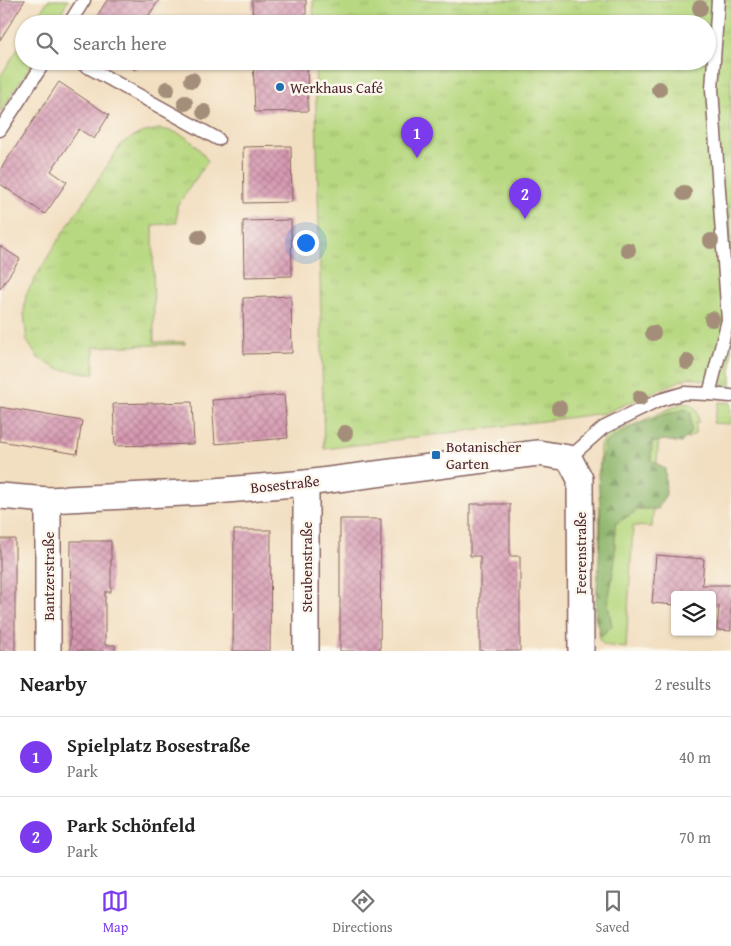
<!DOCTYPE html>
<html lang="en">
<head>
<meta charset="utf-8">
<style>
	:root { --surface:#fff; --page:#f2f2f2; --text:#222; --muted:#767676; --line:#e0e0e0; --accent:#7c3aed }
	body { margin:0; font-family:"Gentium Book Plus",serif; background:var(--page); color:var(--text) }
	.controls { position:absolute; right:15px; bottom:15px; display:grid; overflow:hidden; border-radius:5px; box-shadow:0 1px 4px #0004 }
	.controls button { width:45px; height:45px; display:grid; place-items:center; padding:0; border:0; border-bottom:1px solid var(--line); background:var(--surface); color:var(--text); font:25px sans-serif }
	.you { position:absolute; left:305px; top:242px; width:18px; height:18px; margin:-12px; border:4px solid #fff; border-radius:50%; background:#1a73e8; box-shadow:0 0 0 8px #1a73e833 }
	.badge { display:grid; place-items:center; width:32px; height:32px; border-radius:50%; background:var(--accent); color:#fff; font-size:16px; font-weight:700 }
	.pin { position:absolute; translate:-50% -41px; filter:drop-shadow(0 1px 2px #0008) }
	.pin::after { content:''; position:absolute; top:26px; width:18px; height:15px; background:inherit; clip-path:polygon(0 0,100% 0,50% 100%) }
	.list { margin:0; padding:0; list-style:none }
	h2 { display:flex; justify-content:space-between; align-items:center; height:65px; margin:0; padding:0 20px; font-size:21px }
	h2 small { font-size:16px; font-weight:400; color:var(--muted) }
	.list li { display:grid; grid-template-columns:32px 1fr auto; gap:15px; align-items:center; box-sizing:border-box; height:80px; padding:0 20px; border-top:1px solid var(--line) }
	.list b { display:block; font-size:19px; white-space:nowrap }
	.list p { margin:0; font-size:16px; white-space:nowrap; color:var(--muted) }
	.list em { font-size:16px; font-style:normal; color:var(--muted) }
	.icon { flex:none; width:28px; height:28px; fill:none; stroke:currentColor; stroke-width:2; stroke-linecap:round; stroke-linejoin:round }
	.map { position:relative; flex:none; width:731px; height:651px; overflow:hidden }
	.search { position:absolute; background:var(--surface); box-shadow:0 1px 4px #0004; left:15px; right:15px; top:15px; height:55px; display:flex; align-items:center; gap:12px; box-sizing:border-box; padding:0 18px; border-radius:28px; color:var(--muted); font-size:19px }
	.sheet { height:225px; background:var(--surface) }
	nav { display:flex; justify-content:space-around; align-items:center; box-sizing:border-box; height:70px; border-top:1px solid var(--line); background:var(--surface); font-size:14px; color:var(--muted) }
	nav a { display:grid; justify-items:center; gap:2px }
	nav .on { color:var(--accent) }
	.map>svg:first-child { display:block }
</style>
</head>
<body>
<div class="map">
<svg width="731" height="651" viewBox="0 0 731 651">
	<defs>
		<pattern id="forest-firs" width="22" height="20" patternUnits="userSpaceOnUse" patternTransform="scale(1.25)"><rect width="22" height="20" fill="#91b86e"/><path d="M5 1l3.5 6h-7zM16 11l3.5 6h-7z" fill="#78955b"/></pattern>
		<pattern id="park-tufts" width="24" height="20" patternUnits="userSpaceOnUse" patternTransform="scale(1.25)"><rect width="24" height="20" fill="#b7d880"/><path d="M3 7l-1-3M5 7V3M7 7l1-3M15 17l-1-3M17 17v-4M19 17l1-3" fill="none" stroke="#9fb96f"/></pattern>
		<pattern id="building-cross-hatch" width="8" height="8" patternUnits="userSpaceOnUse" patternTransform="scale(1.25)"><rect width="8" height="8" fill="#d597b1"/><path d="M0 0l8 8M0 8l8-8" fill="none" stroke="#af7b90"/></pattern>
	</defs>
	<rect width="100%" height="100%" fill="#fbf7ec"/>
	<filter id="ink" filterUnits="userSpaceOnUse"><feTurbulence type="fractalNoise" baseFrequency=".02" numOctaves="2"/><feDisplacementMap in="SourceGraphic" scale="10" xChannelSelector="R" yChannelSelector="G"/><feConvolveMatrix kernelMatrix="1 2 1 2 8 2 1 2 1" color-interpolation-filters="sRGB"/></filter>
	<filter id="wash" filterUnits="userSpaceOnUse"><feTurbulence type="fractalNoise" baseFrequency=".0096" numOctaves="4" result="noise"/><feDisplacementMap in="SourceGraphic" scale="20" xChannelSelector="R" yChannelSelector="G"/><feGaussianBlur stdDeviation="1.12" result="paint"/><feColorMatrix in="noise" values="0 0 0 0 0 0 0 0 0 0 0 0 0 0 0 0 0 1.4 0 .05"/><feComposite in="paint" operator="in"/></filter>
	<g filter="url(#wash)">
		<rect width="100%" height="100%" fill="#f2dec0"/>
		<g fill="#b7d880" stroke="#807c56">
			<path d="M48,0H68L55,24H33Z"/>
			<path d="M24,39V61H34L0,112V77Z"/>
			<path d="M719,402L731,403V424L713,423Z"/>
			<path d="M683,403L691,404L697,411L699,422H696L695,434L688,438L659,436L652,527L633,526L626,648L604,645L599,639L600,445L605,437Z"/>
		</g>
		<path fill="url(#forest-firs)" stroke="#6e6c4c" d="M686,409L691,413V432L681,443L664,440L652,443L651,460L665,469L666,494L658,509H640L615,524V559L608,604L612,626L601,636L595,618L601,526L598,474L605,443C632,425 654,417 686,409Z"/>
		<g fill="url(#park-tufts)" stroke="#807c56">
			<path d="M313,0H731V387L689,377L605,413L324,449L315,61H707V24H314Z"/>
			<path d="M159,129C184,132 193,140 208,161L177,206V223L153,225L154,342H185V344L94,347V374L58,369L38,358L27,341L24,313L26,294L52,250L122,143L141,133Z"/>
		</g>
		<g id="blocks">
			<g fill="url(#building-cross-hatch)">
				<path d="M0,0H25L0,40Z"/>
				<path d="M107,0H159L143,24H92Z"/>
				<path d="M252,0H306V24H253Z"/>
				<path d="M122,61H141L135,70Z"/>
				<path d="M253,61H307L308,111L255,112Z"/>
				<path d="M59,82L109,115L94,139L79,129L51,171L67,182L45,214L0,184V170Z"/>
				<path d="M291,146L292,202L244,203L243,147Z"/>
				<path d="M291,220L292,276L244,277L243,221Z"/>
				<path d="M0,246L20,259L0,289Z"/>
				<path d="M291,296L292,353L244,354L243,298Z"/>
				<path d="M284,395L288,438L215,444L212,400Z"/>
				<path d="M192,402L194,444L115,446L113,404Z"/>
				<path d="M0,407L82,421L77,454L0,441Z"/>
				<path d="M470,504H510V556H520V651H480V556H470Z"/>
				<path d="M340,519H381L380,651H340Z"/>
				<path d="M234,530H271L270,651H233Z"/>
				<rect x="0" y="539" width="15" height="112"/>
				<path d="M71,541H111V592H105V645H115V651H70Z"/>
				<path d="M656,555L704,559L702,585H731V631L717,630L719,606L712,605V595H675V605L652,603Z"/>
			</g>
		</g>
	</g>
	<g filter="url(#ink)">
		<use href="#blocks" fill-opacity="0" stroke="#85625f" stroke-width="1"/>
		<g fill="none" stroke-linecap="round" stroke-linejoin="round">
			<g stroke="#85625f" stroke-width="15">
				<g id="lane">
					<path d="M69,24L84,0"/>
					<path d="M77,61L218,139"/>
					<path d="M0,130L45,61"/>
					<path d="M709,394L731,396"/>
					<path d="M569,458L603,428L660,400L684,393L709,394L728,320L712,89L718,0"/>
				</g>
			</g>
			<g stroke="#85625f" stroke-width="28">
				<g id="street">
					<path d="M0,496L48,500L203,492L306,483L538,453L569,458L580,479L581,651"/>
					<path d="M48,500V651"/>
					<path d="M306,651V483"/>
				</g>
			</g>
			<use href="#lane" stroke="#fff" stroke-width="12"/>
			<use href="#street" stroke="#fff" stroke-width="25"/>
		</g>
		<g fill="#a48e7a">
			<circle cx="700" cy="8" r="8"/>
			<circle cx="192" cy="80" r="8"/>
			<circle cx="167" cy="89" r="8"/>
			<circle cx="659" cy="89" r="8"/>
			<circle cx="185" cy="103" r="8"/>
			<circle cx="204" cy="112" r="8"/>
			<circle cx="684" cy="193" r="8"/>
			<circle cx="199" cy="237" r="8"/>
			<circle cx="711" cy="241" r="8"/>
			<circle cx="628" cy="250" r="8"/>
			<circle cx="712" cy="319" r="8"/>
			<circle cx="653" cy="333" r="8"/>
			<circle cx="687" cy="362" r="8"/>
			<circle cx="640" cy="398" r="8"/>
			<circle cx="559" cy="408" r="8"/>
			<circle cx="345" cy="433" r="8"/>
		</g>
	</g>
	<g fill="#1f6fb2" stroke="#fbf7ec" stroke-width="2">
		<circle cx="280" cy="87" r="5"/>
		<rect x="431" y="450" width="10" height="10" rx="2.5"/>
	</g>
	<g text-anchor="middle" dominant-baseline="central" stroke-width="5" stroke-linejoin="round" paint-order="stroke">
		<g font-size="15" fill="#4a1f2b" stroke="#fbf7ec" text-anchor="start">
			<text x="290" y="87">Werkhaus Café</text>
			<text x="446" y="446">Botanischer<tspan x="446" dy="17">Garten</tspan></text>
		</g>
		<g font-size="15" fill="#4a1f2b" stroke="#fbf7ec">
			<text transform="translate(285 484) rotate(-6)">Bosestraße</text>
			<text transform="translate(580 553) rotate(-90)">Feerenstraße</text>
			<text transform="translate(306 567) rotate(-90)">Steubenstraße</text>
			<text transform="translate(48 576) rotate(-90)">Bantzerstraße</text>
		</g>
	</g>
</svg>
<div class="controls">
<button><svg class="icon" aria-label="layers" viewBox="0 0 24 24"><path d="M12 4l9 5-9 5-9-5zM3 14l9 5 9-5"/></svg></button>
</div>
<div class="you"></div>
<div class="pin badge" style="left:417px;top:158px">1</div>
<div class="pin badge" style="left:525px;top:219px">2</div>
<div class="search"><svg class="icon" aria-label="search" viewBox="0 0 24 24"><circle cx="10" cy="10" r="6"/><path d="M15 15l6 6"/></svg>Search here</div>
</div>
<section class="sheet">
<h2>Nearby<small>2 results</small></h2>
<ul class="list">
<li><span class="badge">1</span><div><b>Spielplatz Bosestraße</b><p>Park</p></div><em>40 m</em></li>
<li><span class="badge">2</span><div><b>Park Schönfeld</b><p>Park</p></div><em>70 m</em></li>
</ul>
</section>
<nav>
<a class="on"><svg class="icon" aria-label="map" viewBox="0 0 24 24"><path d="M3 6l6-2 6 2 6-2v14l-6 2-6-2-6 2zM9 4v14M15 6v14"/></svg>Map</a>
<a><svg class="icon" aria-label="directions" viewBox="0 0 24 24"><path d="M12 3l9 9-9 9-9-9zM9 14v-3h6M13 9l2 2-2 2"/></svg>Directions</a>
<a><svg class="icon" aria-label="saved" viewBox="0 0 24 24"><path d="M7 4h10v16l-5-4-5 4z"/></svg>Saved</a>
</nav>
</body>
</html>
